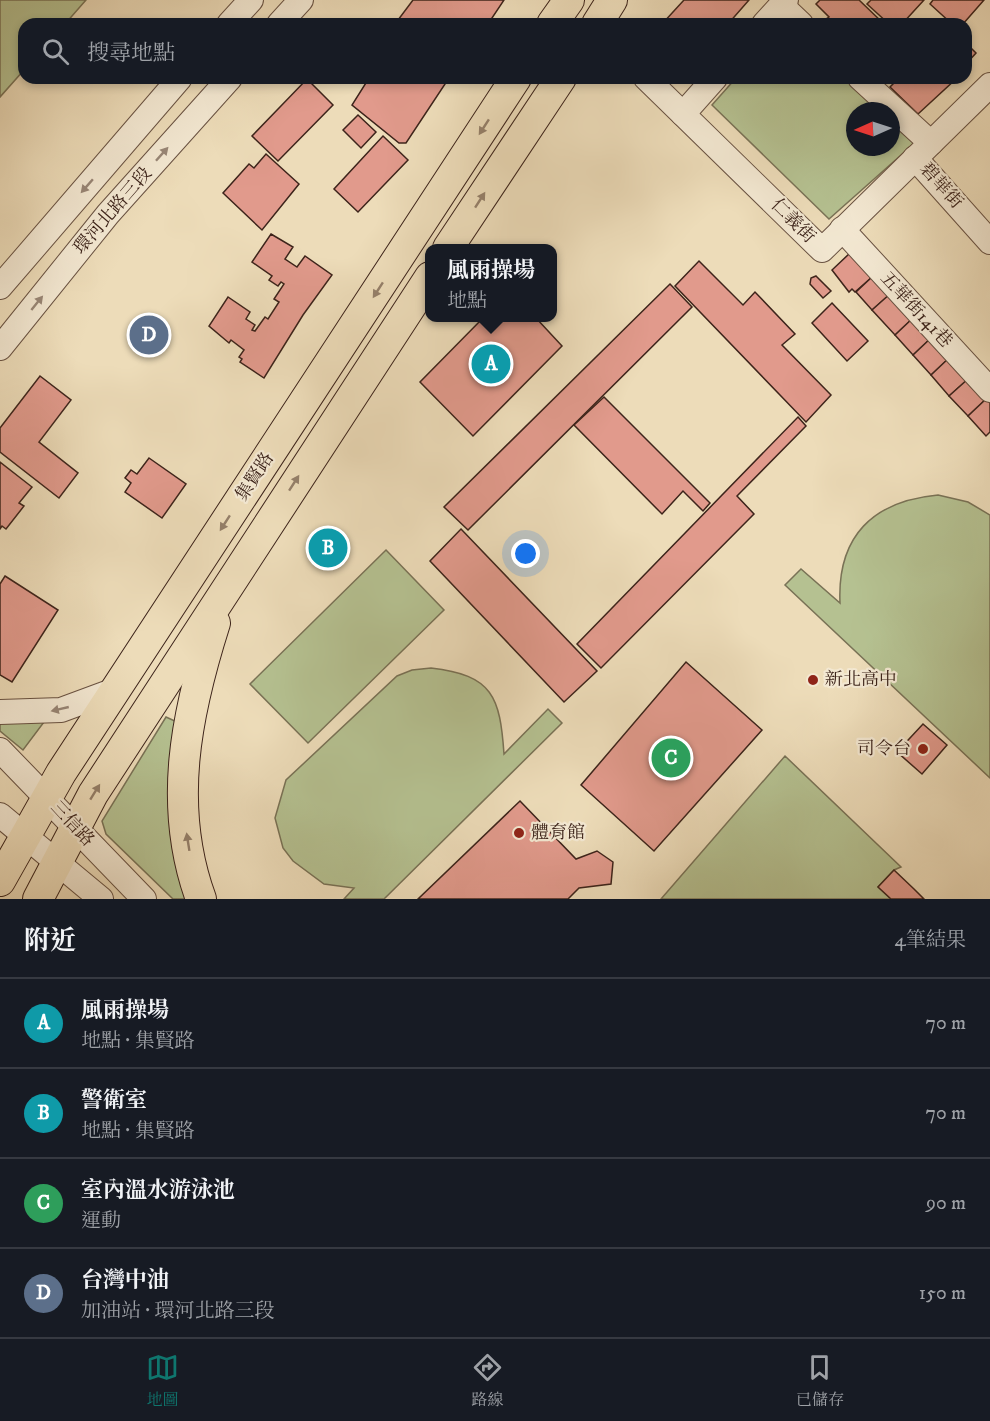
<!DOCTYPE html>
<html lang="zh-TW">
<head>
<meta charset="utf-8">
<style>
	:root { --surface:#171b24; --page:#242831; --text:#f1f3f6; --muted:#9ea1a6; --line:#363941; --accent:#0f766e }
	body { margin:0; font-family:"IM FELL DW Pica","Noto Serif TC",serif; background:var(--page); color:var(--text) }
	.compass { position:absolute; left:846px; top:102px; width:54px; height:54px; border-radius:50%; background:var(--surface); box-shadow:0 3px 9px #0003; rotate:267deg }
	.you { position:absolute; left:526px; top:554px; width:21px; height:21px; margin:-15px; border:4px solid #fff; border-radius:50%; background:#1a73e8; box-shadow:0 0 0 9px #1a73e833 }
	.badge { display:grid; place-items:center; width:39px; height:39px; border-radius:50%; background:var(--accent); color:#fff; font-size:20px; font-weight:700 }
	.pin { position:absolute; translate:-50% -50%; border:3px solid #fff; box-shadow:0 2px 6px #0006 }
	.popup { position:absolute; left:425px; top:244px; width:132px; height:78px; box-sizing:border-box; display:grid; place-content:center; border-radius:12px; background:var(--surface); filter:drop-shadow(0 2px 4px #0005); font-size:20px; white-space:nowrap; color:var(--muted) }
	.popup b { font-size:22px; color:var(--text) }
	.popup::after { content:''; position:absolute; left:50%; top:100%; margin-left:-12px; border:12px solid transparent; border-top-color:var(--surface) }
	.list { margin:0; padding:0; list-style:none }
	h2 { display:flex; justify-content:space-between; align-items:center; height:78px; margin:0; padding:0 24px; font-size:26px }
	h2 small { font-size:20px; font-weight:400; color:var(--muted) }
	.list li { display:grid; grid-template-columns:39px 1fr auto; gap:18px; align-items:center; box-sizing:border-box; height:90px; padding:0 24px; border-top:2px solid var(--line) }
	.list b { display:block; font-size:22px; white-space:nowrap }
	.list p { margin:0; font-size:20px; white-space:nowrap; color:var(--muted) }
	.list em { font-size:20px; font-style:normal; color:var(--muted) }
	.icon { flex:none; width:33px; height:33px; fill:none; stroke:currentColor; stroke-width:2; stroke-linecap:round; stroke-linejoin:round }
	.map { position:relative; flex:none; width:990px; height:899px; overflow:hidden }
	.search { position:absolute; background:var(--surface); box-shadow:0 3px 9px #0003; left:18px; right:18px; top:18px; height:66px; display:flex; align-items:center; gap:15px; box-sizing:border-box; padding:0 21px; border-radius:18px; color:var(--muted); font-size:22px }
	.sheet { height:438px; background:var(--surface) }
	nav { display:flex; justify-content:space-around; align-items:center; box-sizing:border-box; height:84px; border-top:2px solid var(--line); background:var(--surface); font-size:16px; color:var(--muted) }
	nav a { display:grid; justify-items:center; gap:3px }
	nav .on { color:var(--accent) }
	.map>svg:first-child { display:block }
</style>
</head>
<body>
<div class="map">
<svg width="990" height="899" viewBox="0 0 990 899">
	<rect width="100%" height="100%" fill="#eddcb9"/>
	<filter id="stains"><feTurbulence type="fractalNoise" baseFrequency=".00333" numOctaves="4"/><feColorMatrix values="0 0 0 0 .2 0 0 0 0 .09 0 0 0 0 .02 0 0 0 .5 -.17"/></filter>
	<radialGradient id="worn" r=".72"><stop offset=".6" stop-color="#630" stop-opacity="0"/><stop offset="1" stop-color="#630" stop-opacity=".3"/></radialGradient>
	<g fill="#b5c191" stroke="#797256" stroke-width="1.5">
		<path d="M0,0H86L65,24H24V70L0,97Z"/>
		<path d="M736,78H851L887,111H855V147H891V115L918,140L829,219L712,105Z"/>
		<path d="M938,495L968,502L990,515V778L785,585L801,569L840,603C837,536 873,501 938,495Z"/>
		<path d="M386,550L444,610L308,743L250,684Z"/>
		<path d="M431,668C493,675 500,697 504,754L548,709L562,723L384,899H344L354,888L324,884L293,861L283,848L275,818L286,780L397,676L412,670Z"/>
		<path d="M50,714L23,750L0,731V720Z"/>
		<path d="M166,717L177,722L185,899H173L106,834L102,821Z"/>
		<path d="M785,756L901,867L894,870L878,887L891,899H661Z"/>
	</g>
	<g fill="#e19a8c" stroke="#3d241b" stroke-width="1.5">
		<path d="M413,0H504L488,24H395Z"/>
		<path d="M684,0H749L728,24H662Z"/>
		<path d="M820,0H859L884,24H829L826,19L829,17L816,4Z"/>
		<path d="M871,0H924L902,24H889L867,4Z"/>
		<path d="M933,0H984L963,24H952L930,4Z"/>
		<path d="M966,43L976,53L966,64Z"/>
		<path d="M369,78H449L406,143H399L352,105Z"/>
		<path d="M899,78H957L918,114L890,87Z"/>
		<path d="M307,79L333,105L278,161L252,136Z"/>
		<path d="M358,115L376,132L361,148L343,130Z"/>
		<path d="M383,136L408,160L358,212L334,189Z"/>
		<path d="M266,154L299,184L262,230L223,193L249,164L254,168Z"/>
		<path d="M271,234L293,247L285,259L297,267L305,256L332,275L303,315L264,378L240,362L242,359L239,357L244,350L231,340L229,343L209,326L228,297L250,312L246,319L255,325L252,330L255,331L265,317L268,319L279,302L274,299L284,284L281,282L278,286L269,280L272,276L252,262Z"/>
		<path d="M850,253L872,277L855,292L852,289L849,292L832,270Z"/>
		<path d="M699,261L743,305L755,292L795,334L782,345L831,395L806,422L675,286Z"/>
		<path d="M816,276L831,291L823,298L810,284L811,278Z"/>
		<path d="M872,277L889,295L872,310L856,292Z"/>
		<path d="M670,284L692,307L468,530L444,507Z"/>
		<path d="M891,293L913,318L895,335L872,310Z"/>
		<path d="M832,303L868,341L847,361L812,323Z"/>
		<path d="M483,318H536L562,346L473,436L420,382Z"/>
		<path d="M913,318L931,338L913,355L895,335Z"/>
		<path d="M931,338L949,358L931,375L913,355Z"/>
		<path d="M949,358L968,379L949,396L931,375Z"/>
		<path d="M40,376L71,400L39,442L78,473L59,498L0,452V428Z"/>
		<path d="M968,379L986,399L968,416L949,396Z"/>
		<path d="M604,397L710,503L703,511L683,491L662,514L574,425Z"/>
		<path d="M986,399L990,403V432L986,436L968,416Z"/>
		<path d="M798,417L806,426L737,496L754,514L601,668L577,644Z"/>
		<path d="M149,458L186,484L162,518L125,492L131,483L125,478L131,470L137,474Z"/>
		<path d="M0,462L32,487L19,503L24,506L6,529L2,526L0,529Z"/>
		<path d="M461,529L597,671L564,702L430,561Z"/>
		<path d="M327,534L342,549L332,563L314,547Z"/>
		<path d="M5,576L58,610L12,682L0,675V584Z"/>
		<path d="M686,662L762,730L654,851L581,785Z"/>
		<path d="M923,724L947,745L922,774L897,752Z"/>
		<path d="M520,801L576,859L597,851L613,862L611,884L579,888L568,899H418Z"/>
		<path d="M894,870L914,889L924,899H891L878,887Z"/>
	</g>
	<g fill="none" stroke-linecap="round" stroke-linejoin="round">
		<g stroke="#695242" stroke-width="26">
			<g id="minor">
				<path d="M781,5L801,24"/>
				<path d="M229,24L251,0"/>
				<path d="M279,24L301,0"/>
				<path d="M764,24L786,0"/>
				<path d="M646,78L822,250L990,85"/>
				<path d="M860,78L931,143"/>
				<path d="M683,114L715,78"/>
				<path d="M915,158L990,242"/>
				<path d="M842,229L990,390"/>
				<path d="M0,287L180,78"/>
				<path d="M0,348L108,214L230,78"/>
				<path d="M0,712L61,710L115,690"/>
				<path d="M0,750L144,899"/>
				<path d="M0,815L101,899"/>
			</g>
		</g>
		<g stroke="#3d241b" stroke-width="32">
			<g id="major">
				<path d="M552,24L569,0"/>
				<path d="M597,24L612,0"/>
				<path d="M448,248L561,78"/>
				<path d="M0,881L61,773L516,78"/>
				<path d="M38,899L93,794L430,277"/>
				<path d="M201,899C167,806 186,714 215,623"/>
			</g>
		</g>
		<use href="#minor" stroke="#f3e8d2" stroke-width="24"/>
		<use href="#major" stroke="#eddcb9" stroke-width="30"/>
	</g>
	<defs><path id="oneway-solid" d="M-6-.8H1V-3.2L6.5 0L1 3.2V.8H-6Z" transform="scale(1.5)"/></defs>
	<g fill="#95806a">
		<use href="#oneway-solid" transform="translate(484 127) rotate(123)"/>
		<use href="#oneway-solid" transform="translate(480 200) rotate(-57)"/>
		<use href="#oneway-solid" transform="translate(378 290) rotate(123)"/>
		<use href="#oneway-solid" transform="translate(294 483) rotate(-57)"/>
		<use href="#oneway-solid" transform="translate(225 523) rotate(123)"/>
		<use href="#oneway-solid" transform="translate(95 792) rotate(-58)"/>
		<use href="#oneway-solid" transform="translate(188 842) rotate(-99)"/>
	</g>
	<g fill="#988676">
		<use href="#oneway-solid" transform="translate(162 154) rotate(-48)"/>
		<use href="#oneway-solid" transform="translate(87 186) rotate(131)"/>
		<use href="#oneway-solid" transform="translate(37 303) rotate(-51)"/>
		<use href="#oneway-solid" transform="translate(60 709) rotate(167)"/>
	</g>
	<g fill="#8f2418" stroke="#f3e8d2" stroke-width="2">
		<circle cx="813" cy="680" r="6"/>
		<circle cx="923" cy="749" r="6"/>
		<circle cx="519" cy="833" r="6"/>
	</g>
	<g text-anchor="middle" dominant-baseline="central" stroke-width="4.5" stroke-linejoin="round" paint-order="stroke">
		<g font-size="18" fill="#3d241b" stroke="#f3e8d2">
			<text transform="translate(941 186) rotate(48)">碧華街</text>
			<text transform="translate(113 211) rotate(-49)">環河北路三段</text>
			<text transform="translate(793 221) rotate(45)">仁義街</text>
			<text transform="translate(916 310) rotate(47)">五華街141巷</text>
			<text transform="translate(255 477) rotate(-57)">集賢路</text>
			<text transform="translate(72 824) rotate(47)">三信路</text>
		</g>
		<g font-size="18" fill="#3d241b" stroke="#f3e8d2" text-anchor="start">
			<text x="825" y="680">新北高中</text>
			<text x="911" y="749" text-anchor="end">司令台</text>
			<text x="531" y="833">體育館</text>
		</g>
	</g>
	<rect width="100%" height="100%" filter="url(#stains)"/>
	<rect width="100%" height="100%" fill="url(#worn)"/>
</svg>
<svg class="compass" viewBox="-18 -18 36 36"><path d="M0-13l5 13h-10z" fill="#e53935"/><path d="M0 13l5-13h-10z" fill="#9ea1a6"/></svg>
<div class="you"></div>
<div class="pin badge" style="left:491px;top:364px;background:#0f9aa8">A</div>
<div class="popup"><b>風雨操場</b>地點</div>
<div class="pin badge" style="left:328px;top:548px;background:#0f9aa8">B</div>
<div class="pin badge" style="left:671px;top:758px;background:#2e9e5b">C</div>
<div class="pin badge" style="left:149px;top:335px;background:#5c6f8a">D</div>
<div class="search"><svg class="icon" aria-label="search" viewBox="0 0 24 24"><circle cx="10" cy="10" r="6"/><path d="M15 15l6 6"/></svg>搜尋地點</div>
</div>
<section class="sheet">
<h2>附近<small>4筆結果</small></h2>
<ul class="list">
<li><span class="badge" style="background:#0f9aa8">A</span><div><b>風雨操場</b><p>地點 · 集賢路</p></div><em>70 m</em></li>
<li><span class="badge" style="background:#0f9aa8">B</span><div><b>警衛室</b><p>地點 · 集賢路</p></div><em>70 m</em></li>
<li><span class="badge" style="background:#2e9e5b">C</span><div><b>室內溫水游泳池</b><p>運動</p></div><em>90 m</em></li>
<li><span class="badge" style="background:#5c6f8a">D</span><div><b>台灣中油</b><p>加油站 · 環河北路三段</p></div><em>150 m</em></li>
</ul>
</section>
<nav>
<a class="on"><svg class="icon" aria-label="map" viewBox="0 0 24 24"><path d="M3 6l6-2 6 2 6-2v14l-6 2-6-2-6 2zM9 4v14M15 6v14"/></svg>地圖</a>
<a><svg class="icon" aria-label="directions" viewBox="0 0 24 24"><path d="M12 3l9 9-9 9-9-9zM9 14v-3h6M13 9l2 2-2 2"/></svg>路線</a>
<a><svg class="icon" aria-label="saved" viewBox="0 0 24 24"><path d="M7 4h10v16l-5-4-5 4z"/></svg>已儲存</a>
</nav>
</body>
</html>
